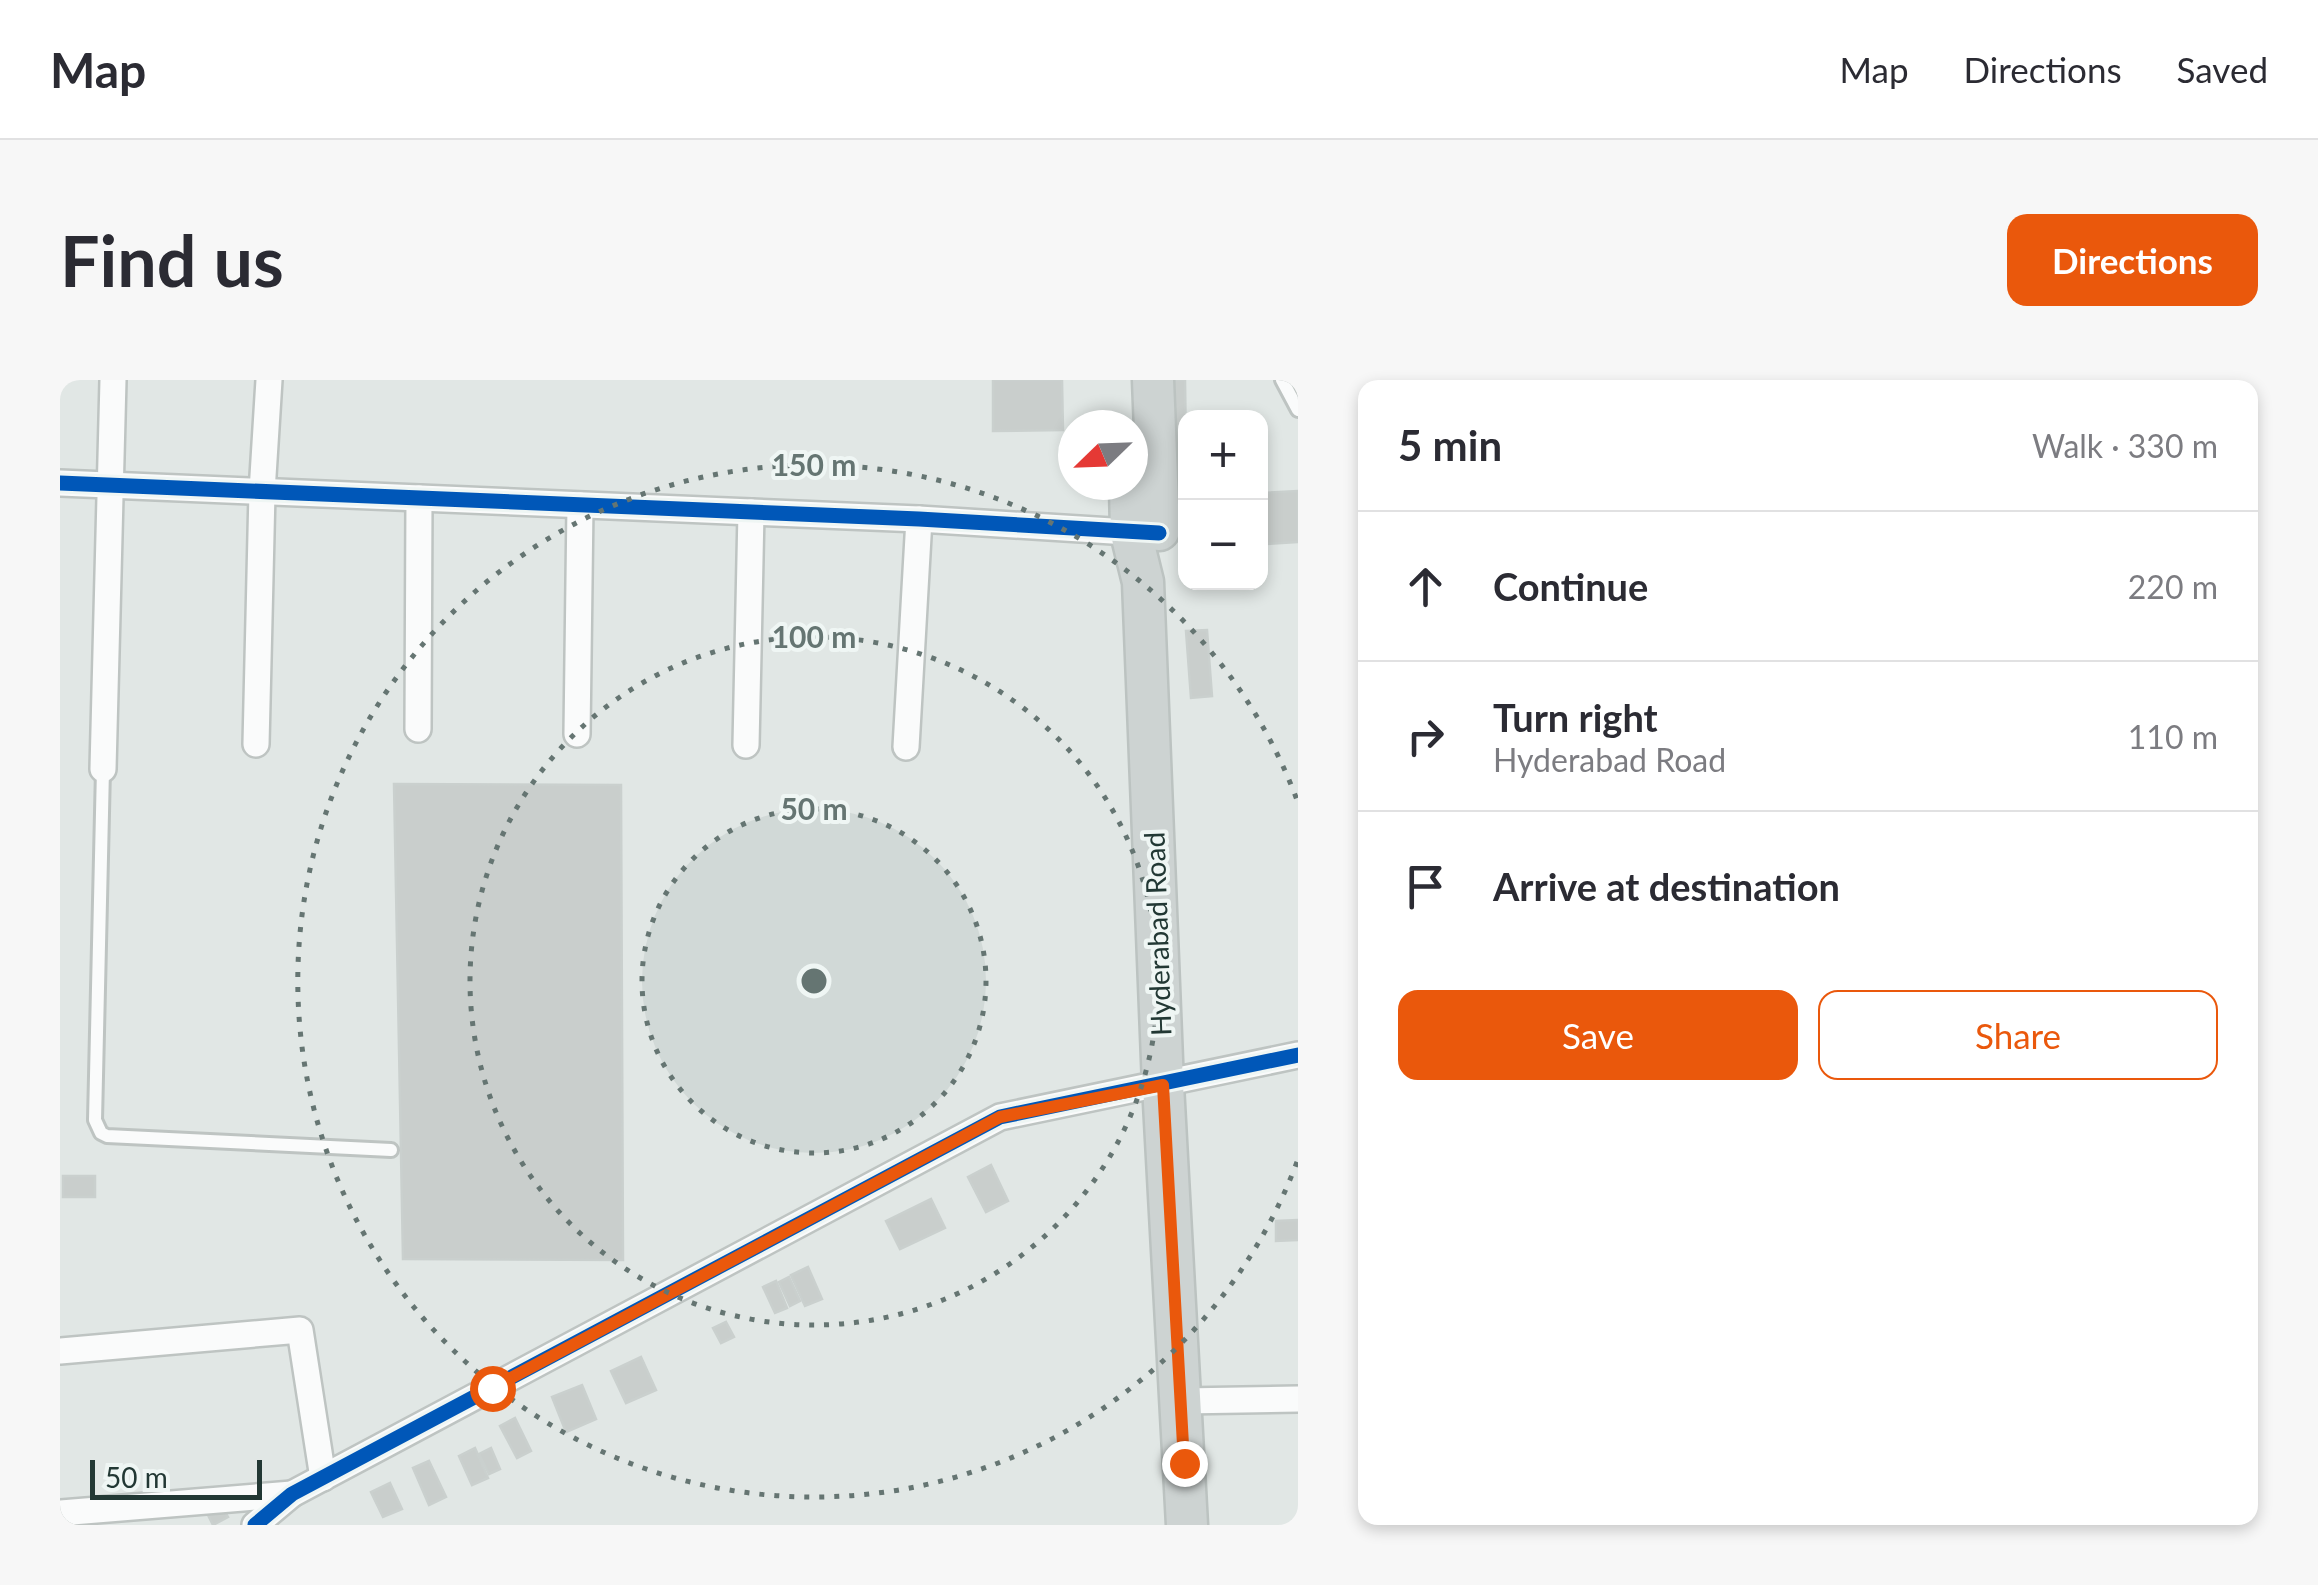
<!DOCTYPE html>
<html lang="en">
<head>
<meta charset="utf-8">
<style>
	:root { --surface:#fff; --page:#f7f7f7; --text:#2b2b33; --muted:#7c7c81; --line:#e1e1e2; --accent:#ea580c }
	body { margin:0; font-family:Lato,sans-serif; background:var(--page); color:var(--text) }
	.controls { position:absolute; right:30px; top:30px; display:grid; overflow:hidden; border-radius:20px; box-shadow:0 5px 15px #0003 }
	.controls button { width:90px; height:90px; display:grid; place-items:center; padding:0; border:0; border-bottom:2px solid var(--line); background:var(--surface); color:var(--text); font:50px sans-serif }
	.compass { position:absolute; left:998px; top:30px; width:90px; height:90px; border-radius:50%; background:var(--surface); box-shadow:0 5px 15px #0003; rotate:247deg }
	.scale { position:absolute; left:30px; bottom:25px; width:172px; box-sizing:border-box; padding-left:10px; border:5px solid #223834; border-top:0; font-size:28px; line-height:35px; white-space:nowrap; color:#223834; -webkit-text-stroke:8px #eff6f4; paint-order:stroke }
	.stop { position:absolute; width:30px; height:30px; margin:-22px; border:8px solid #ea580c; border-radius:50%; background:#fff }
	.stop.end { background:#ea580c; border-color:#fff; box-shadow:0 2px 10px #0008 }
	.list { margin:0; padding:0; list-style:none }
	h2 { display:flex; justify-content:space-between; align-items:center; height:130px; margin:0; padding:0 40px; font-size:42px }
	h2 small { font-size:32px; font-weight:400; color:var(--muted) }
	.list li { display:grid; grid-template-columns:65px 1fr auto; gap:30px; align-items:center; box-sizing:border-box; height:150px; padding:0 40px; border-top:2px solid var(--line) }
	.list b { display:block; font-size:38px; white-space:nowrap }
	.list p { margin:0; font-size:32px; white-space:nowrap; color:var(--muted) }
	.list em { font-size:32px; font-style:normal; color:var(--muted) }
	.actions { display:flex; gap:20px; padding:30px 40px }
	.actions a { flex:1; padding:22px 0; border:2px solid var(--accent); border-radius:20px; text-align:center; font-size:35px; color:var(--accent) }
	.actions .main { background:var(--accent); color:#fff }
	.icon { flex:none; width:55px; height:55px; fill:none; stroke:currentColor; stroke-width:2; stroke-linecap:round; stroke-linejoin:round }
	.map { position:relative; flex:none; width:1238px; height:1145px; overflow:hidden; border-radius:20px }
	header { display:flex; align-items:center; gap:60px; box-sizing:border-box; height:140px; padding:0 50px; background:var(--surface); border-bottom:2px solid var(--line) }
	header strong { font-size:48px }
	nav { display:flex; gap:55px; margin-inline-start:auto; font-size:35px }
	.intro { display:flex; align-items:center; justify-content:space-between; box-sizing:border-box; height:240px; padding:0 60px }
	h1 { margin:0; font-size:70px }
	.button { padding:25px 45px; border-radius:20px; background:var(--accent); color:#fff; font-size:35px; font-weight:700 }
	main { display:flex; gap:60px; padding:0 60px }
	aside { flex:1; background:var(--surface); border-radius:20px; box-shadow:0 5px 15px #0003 }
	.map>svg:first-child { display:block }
</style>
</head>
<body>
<header>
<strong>Map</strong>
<nav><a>Map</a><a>Directions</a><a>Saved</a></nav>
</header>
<div class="intro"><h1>Find us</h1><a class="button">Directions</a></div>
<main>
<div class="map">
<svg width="1238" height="1145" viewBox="0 0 1238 1145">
	<rect width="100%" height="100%" fill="#e1e7e5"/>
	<g fill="#c9cecc" stroke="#cad0ce" stroke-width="2.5">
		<path d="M933,0H1002L1003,50L933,51Z"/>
		<path d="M1108,0H1125L1126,68L1111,69Z"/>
		<path d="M1238,111V162L1206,164L1203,113Z"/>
		<path d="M1147,250L1152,316L1131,318L1126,251Z"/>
		<path d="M334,404L561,405L563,880L343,879Z"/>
		<path d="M931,785L948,821L926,832L908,797Z"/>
		<rect x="3" y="796" width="32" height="21"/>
		<path d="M871,819L885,848L840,869L826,841Z"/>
		<path d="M1238,840V860L1216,861V841Z"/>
		<path d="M748,887L762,919L745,926L731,895Z"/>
		<path d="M729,897L740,921L730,926L719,902Z"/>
		<path d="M716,901L727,928L715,933L703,907Z"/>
		<path d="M666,942L674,957L661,963L653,948Z"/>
		<path d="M581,977L596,1010L566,1023L551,991Z"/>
		<path d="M522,1005L536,1039L506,1052L492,1017Z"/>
		<path d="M455,1038L471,1071L457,1078L440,1046Z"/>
		<path d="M415,1068L428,1098L412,1105L399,1076Z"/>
		<path d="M431,1068L440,1089L429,1094L419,1074Z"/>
		<path d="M369,1081L386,1117L369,1125L353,1088Z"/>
		<path d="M330,1103L342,1129L323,1137L311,1112Z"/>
		<path d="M161,1125L168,1137L153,1145L147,1133Z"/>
	</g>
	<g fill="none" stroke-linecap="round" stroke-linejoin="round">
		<g stroke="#bec4c2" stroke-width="18">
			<g id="service">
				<path d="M1222,0L1238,30"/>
				<path d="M43,389L35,740L41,753L47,756L331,770"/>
			</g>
		</g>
		<g stroke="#bec4c2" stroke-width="30">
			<g id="minor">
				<path d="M0,103L859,139L1084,153"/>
				<path d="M358,349L359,118"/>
				<path d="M517,354L520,125"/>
				<path d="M196,364L202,112L209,0"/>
				<path d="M686,365L691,132"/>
				<path d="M846,367L859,139"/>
				<path d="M43,389L53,0"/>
				<path d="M0,971L240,950L263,1098"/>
				<path d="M1122,1021L1238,1019"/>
				<path d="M0,1133L232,1114"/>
				<path d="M195,1145L232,1114L940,737L1238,675"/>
			</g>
		</g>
		<g stroke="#bcc3c1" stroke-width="45">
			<g id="primary">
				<path d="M1093,0L1099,150"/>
				<path d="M1070,105L1071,153L1083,202L1103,705L1127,1145"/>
			</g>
		</g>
		<use href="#service" stroke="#fafbfb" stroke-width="12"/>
		<use href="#minor" stroke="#fafbfb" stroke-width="25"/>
		<use href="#primary" stroke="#cdd3d2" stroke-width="40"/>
		<g stroke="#eff6f4" stroke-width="21">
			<g id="cycleway">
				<path d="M0,103L859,139L1099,153"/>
				<path d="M195,1145L232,1114L940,737L1238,675"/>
			</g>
		</g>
		<use href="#cycleway" stroke="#0057b8" stroke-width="15"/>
	</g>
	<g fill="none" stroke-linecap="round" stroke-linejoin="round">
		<path stroke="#ea580c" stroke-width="12" d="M432,1008L940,737L1103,705L1124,1083"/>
	</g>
	<circle cx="754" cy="601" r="172" fill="#657572" fill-opacity=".12"/>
	<g fill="none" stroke="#657572" stroke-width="5" stroke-dasharray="5 10">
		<circle cx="754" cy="601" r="172"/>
		<circle cx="754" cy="601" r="344"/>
		<path d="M1237 782A516 516 0 1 1 1237 420"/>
	</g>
	<g text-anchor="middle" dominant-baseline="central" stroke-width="8" stroke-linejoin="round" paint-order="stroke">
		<g font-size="28" fill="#223834" stroke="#eff6f4">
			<text transform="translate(1097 554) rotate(-92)">Hyderabad Road</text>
		</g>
	</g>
	<circle cx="754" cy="601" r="15" fill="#657572" stroke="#eff6f4" stroke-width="5"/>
	<g font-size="30" text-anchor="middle" font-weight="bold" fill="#657572" stroke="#eff6f4" stroke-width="8" stroke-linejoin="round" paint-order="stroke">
		<text x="754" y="96">150 m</text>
		<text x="754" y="268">100 m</text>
		<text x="754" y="440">50 m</text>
	</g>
</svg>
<div class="controls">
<button>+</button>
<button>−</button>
</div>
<svg class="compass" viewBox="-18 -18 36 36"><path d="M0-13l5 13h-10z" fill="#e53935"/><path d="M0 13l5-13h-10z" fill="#7c7c81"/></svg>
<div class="scale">50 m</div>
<div class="stop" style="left:432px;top:1008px"></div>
<div class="stop end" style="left:1124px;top:1083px"></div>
</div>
<aside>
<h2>5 min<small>Walk · 330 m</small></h2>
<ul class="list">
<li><svg class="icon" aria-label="ahead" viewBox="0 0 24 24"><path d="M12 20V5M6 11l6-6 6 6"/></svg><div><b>Continue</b></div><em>220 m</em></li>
<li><svg class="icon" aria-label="right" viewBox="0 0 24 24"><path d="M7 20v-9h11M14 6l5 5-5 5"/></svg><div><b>Turn right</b><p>Hyderabad Road</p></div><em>110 m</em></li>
<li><svg class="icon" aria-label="arrive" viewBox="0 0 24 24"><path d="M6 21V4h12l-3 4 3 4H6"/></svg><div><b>Arrive at destination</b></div></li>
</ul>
<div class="actions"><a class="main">Save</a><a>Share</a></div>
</aside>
</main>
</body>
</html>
